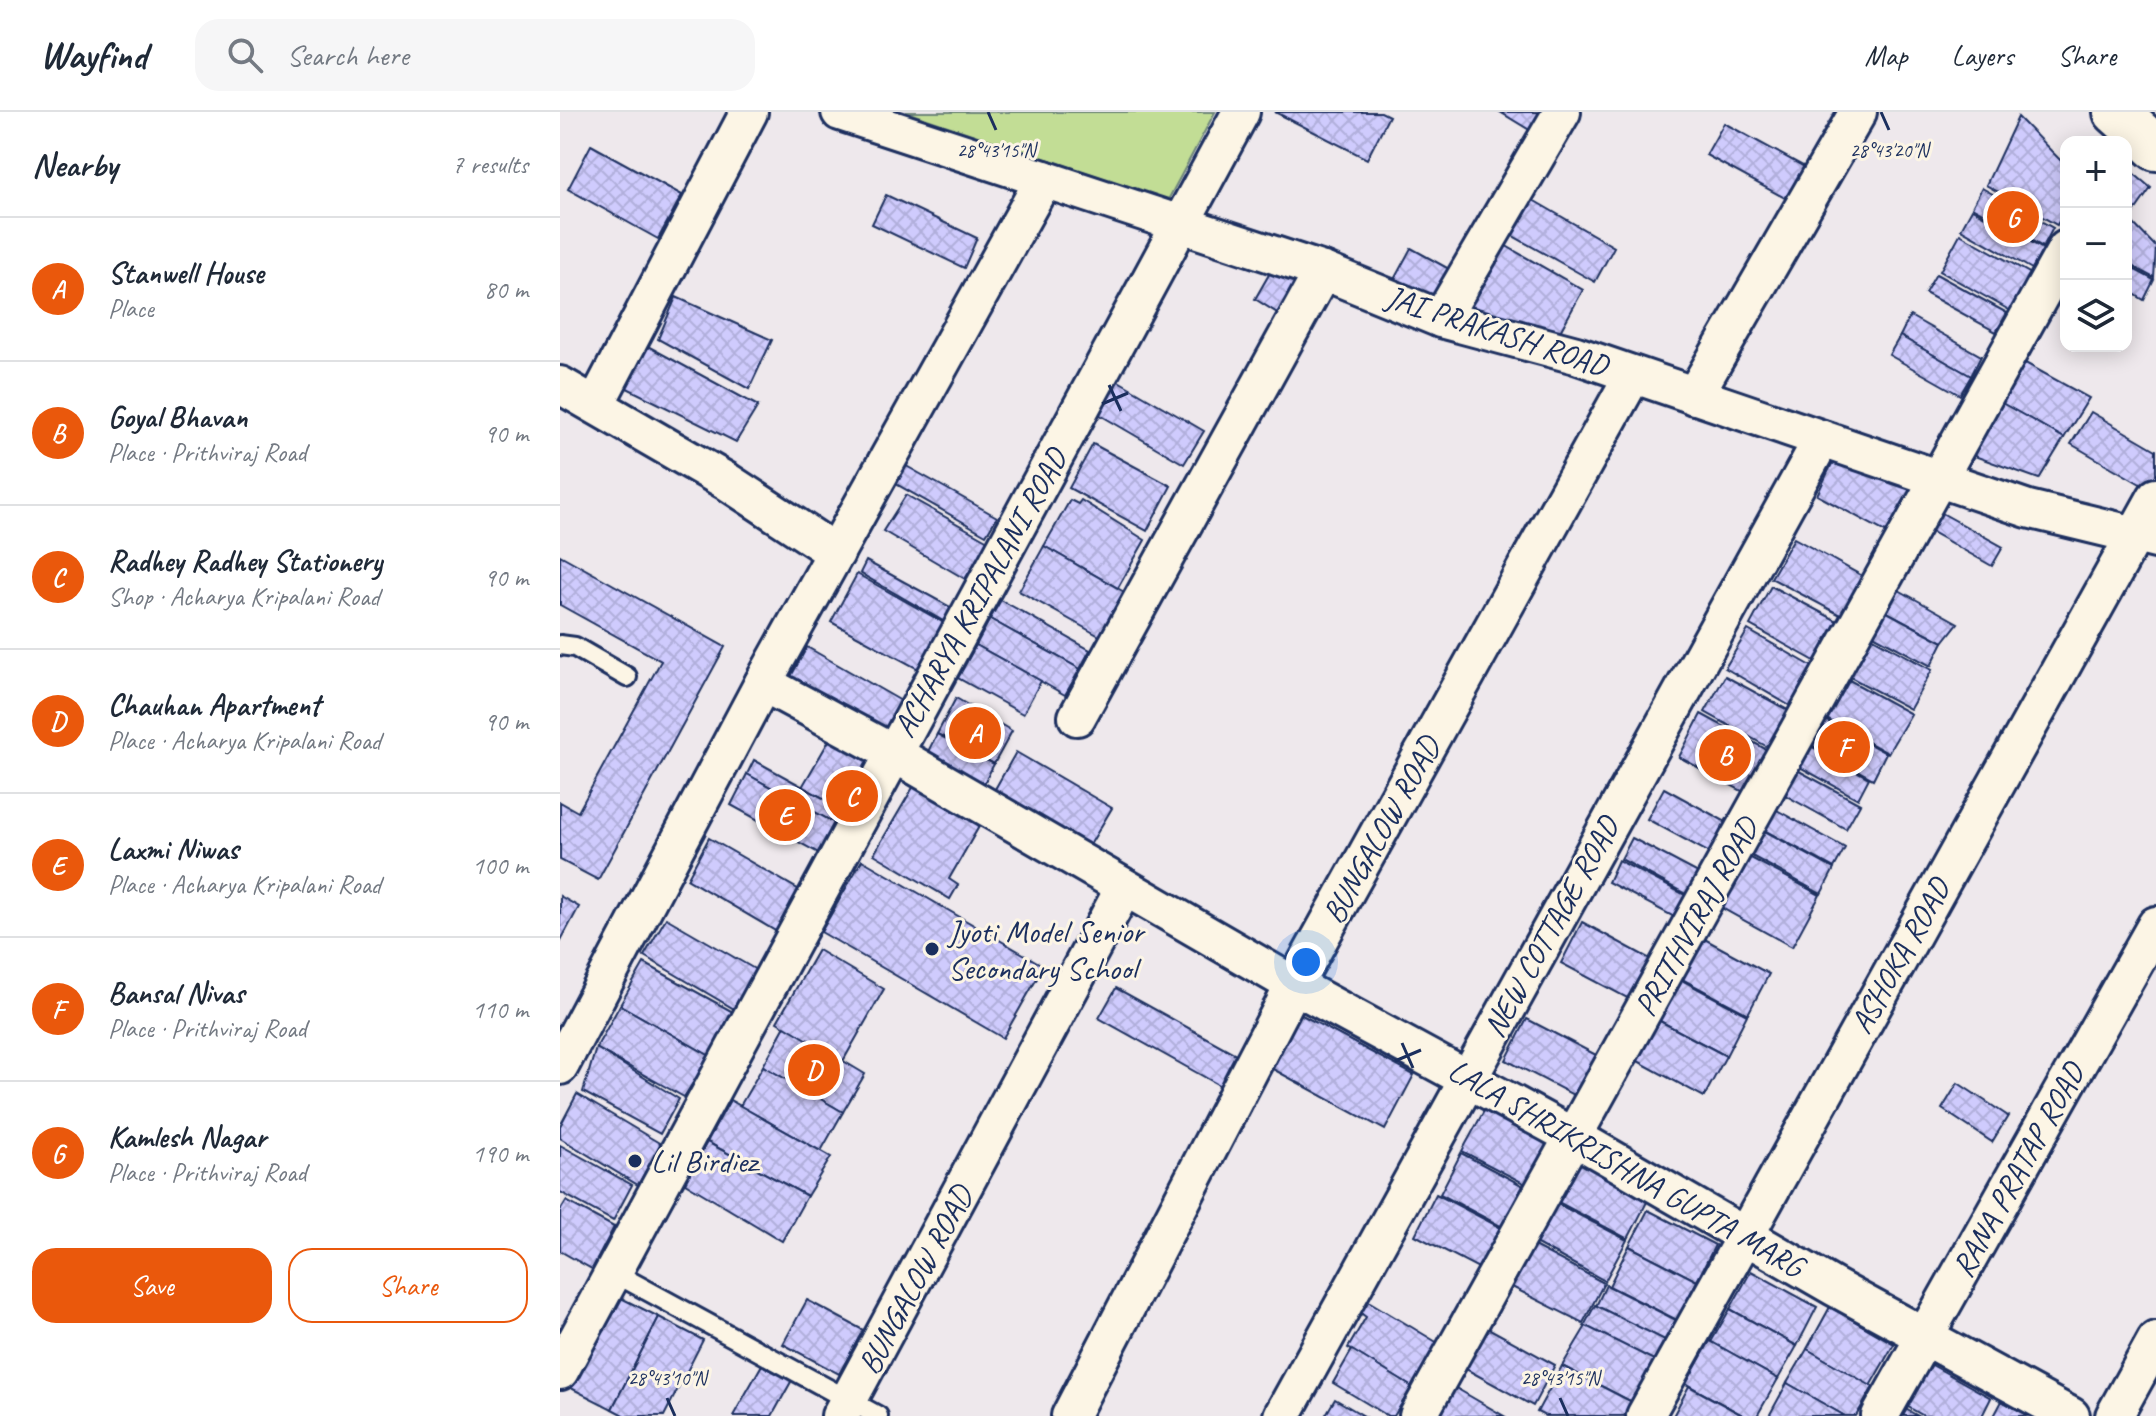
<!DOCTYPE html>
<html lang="en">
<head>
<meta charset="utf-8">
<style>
	:root { --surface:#fff; --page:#f6f6f7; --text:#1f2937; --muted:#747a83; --line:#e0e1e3; --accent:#ea580c }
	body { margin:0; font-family:Caveat,sans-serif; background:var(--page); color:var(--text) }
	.controls { position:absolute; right:24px; top:24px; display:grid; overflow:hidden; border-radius:16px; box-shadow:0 4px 20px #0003 }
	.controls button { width:72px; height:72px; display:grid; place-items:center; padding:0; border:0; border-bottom:2px solid var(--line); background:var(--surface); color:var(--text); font:40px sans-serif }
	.you { position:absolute; left:746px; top:850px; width:28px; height:28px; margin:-20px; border:6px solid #fff; border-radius:50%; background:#1a73e8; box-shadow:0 0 0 12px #1a73e833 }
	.badge { display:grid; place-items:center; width:52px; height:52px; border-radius:50%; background:var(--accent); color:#fff; font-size:26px; font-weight:700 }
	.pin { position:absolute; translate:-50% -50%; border:4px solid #fff; box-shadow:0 2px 8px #0006 }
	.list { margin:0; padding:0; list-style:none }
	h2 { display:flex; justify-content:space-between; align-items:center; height:104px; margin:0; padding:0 32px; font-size:34px }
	h2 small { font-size:26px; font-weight:400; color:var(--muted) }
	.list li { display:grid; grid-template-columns:52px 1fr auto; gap:24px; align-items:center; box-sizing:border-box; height:144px; padding:0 32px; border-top:2px solid var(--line) }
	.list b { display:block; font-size:30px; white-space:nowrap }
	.list p { margin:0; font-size:26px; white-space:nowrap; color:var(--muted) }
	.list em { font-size:26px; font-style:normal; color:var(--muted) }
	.actions { display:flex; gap:16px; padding:24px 32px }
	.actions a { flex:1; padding:18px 0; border:2px solid var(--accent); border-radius:24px; text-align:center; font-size:28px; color:var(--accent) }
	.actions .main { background:var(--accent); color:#fff }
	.icon { flex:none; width:44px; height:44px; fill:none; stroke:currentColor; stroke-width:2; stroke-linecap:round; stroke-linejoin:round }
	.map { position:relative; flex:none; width:1596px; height:1304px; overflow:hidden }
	header { display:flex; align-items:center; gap:48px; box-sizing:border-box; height:112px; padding:0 40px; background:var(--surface); border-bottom:2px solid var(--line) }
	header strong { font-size:38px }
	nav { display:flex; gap:44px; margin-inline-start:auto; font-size:28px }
	.search { width:560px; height:72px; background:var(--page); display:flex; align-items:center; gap:20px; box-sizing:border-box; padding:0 28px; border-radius:24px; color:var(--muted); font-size:30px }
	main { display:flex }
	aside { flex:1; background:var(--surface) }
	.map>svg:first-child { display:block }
</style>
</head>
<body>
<header>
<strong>Wayfind</strong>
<div class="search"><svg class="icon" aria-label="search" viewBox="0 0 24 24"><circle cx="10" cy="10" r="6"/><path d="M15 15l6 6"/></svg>Search here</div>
<nav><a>Map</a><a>Layers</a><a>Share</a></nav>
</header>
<main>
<aside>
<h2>Nearby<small>7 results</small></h2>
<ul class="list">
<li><span class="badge">A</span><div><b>Stanwell House</b><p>Place</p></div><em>80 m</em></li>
<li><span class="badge">B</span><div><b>Goyal Bhavan</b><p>Place · Prithviraj Road</p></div><em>90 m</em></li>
<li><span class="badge">C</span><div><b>Radhey Radhey Stationery</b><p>Shop · Acharya Kripalani Road</p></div><em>90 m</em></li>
<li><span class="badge">D</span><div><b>Chauhan Apartment</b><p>Place · Acharya Kripalani Road</p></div><em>90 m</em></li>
<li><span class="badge">E</span><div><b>Laxmi Niwas</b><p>Place · Acharya Kripalani Road</p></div><em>100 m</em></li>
<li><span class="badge">F</span><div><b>Bansal Nivas</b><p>Place · Prithviraj Road</p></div><em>110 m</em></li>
<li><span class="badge">G</span><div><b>Kamlesh Nagar</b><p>Place · Prithviraj Road</p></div><em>190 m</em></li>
</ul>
<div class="actions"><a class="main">Save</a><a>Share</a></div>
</aside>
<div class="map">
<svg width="1596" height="1304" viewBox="0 0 1596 1304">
	<defs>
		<pattern id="building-cross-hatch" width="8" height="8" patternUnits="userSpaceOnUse" patternTransform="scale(2)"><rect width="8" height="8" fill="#cfcbfd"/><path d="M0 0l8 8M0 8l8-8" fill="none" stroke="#b1afdb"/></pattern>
	</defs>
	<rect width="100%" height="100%" fill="#eee8ec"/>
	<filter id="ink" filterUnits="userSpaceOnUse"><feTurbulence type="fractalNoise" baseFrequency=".0125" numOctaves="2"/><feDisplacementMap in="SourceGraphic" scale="16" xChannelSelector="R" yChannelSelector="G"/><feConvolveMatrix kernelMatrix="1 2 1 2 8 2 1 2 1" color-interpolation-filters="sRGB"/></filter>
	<g filter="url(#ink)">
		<path fill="#c2dd95" stroke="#6e867a" stroke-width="2" d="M346,0H655L608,88Z"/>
		<g fill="url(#building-cross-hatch)" stroke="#1b2f5e" stroke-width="2">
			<path d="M715,0H821L829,4L807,47Z"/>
			<path d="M940,0H985L973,20Z"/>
			<path d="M1458,5L1506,54V96L1497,113L1426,73Z"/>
			<path d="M1164,11L1252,59L1234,91L1146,43Z"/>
			<path d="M31,33L122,83L98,127L8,77Z"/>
			<path d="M1567,56L1591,76L1572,103L1566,98Z"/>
			<path d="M1422,76L1493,116L1483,135L1412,95Z"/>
			<path d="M326,83L417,126L404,156L312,112Z"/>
			<path d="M966,84L1054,135L1035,170L946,120Z"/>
			<path d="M1412,97L1483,137L1472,157L1401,117Z"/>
			<path d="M1566,104L1596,135L1594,166L1566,151Z"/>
			<path d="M1400,122L1471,162L1451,199L1380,159Z"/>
			<path d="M941,131L1023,178L997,225L900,200Z"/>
			<path d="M851,136L889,157L869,194L831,173Z"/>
			<path d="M715,152L749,163L727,207L695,187Z"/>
			<path d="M1566,153L1594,168L1584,188L1566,177Z"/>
			<path d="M1376,162L1447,201L1436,220L1365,181Z"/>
			<path d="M116,185L212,228L189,277L98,227Z"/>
			<path d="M1350,204L1421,244L1411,264L1340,224Z"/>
			<path d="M1340,224L1411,264L1400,283L1329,243Z"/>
			<path d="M82,231L198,294L176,330L61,273Z"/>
			<path d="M1458,247L1529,286L1504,326L1433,287Z"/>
			<path d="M555,267L644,319L624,352L535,300Z"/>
			<path d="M1433,286L1504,326L1479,367L1403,340Z"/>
			<path d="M1531,300L1596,338V365L1589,377L1511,332Z"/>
			<path d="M533,332L611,374L587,419L509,376Z"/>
			<path d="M1279,337L1359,362L1327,421L1257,383Z"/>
			<path d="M341,351L437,405L426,423L331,369Z"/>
			<path d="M346,383L428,429L405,467L323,419Z"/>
			<path d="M510,388L518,392L521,388L585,428L558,476L484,434Z"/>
			<path d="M1371,395L1443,435L1432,454L1361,414Z"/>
			<path d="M1234,426L1304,465L1282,504L1211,466Z"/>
			<path d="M484,434L566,481L541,525L459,479Z"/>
			<path d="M0,443L165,535L38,768L0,748V690L18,700L101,549L0,493Z"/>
			<path d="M306,449L392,496L385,510L300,461Z"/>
			<path d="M297,462L384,511L360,558L271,510Z"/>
			<path d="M1328,472L1398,511L1383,530L1312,492Z"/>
			<path d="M1211,474L1283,512L1260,552L1190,513Z"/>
			<path d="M441,488L530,538L520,557L430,507Z"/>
			<path d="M1312,492L1383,530L1371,554L1302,517Z"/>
			<path d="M430,507L520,557L505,583L416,533Z"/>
			<path d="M1188,518L1255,556L1232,595L1165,556Z"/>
			<path d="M1302,520L1372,558L1350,597L1279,559Z"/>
			<path d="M416,533L481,569L463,602L398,566Z"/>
			<path d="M247,535L343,590L324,623L229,568Z"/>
			<path d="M1280,563L1351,602L1328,641L1258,602Z"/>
			<path d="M1165,564L1235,602L1215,639L1145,600Z"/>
			<path d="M396,586L452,619L434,652L377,622Z"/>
			<path d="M1141,602L1211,640L1189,683L1119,645Z"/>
			<path d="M1256,603L1326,641L1313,667L1242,628Z"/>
			<path d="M377,622L434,652L418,683L361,653Z"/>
			<path d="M270,627L315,654L289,700L242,675Z"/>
			<path d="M1238,627L1309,666L1298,687L1227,648Z"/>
			<path d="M456,640L552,696L521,748L426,693Z"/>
			<path d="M194,648L285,698L278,713L187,662Z"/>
			<path d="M1228,653L1300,692L1286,717L1216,678Z"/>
			<path d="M187,662L278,713L262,743L171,693Z"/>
			<path d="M355,672L421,711L389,767L398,773L390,787L314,742Z"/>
			<path d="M1104,676L1175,715L1157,745L1087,707Z"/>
			<path d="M1215,697L1285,736L1274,756L1204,718Z"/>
			<path d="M1203,718L1274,757L1261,782L1190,743Z"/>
			<path d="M149,726L241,779L219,821L127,767Z"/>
			<path d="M1072,726L1142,763L1131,785L1061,747Z"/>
			<path d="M1189,745L1260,783L1232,835L1162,796Z"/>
			<path d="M302,748L484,854L443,926L261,820Z"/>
			<path d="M1058,748L1129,785L1118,807L1048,770Z"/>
			<path d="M0,784L19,795L0,830Z"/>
			<path d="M106,806L198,859L176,898L84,844Z"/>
			<path d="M1022,810L1092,848L1071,888L1001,851Z"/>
			<path d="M1139,824L1209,862L1188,902L1118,865Z"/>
			<path d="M258,838L324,877L283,949L217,910Z"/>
			<path d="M84,851L173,900L150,944L60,893Z"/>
			<path d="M1118,866L1187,903L1166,944L1096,907Z"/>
			<path d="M556,876L683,946L666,977L539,906Z"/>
			<path d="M60,893L150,944L124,985L36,936Z"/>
			<path d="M740,902L854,963L825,1018L711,956Z"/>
			<path d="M967,907L1038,944L1017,985L946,948Z"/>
			<path d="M1096,907L1166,944L1144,985L1074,947Z"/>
			<path d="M225,914L305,962L283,1000L203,954Z"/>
			<path d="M36,936L119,987L100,1022L23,980Z"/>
			<path d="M203,954L283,1000L261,1039L180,994Z"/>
			<path d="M1398,971L1448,1004L1432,1030L1382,997Z"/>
			<path d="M17,982L101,1032L78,1073L0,1026V1014Z"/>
			<path d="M170,988L271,1045L247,1084L147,1030Z"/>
			<path d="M925,997L993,1033L971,1075L902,1039Z"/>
			<path d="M147,1030L247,1084L222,1129L125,1071Z"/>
			<path d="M0,1033L72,1073L53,1109L0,1080Z"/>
			<path d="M901,1041L971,1078L950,1119L880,1082Z"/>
			<path d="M1019,1049L1089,1086L1068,1127L998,1090Z"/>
			<path d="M876,1082L947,1119L926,1160L855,1123Z"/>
			<path d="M6,1089L54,1115L32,1157L0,1139V1099Z"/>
			<path d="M996,1091L1067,1128L1045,1169L975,1131Z"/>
			<path d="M1088,1098L1155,1133L1137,1169L1069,1134Z"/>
			<path d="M974,1134L1044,1171L1023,1211L952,1175Z"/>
			<path d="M1069,1134L1137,1169L1117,1208L1049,1174Z"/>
			<path d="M1191,1159L1257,1195L1237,1234L1170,1197Z"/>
			<path d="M1046,1173L1116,1208L1105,1229L1036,1194Z"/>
			<path d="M53,1182L99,1205L52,1297L7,1274Z"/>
			<path d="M805,1187L878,1231L852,1275L788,1236L806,1205L798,1199Z"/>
			<path d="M247,1188L303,1218L279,1262L223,1232Z"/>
			<path d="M1035,1193L1107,1229L1096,1250L1024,1214Z"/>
			<path d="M1270,1195L1334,1232L1310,1274L1247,1237Z"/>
			<path d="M1170,1197L1237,1234L1218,1267L1151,1230Z"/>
			<path d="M99,1205L143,1228L104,1304H65L52,1297Z"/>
			<path d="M1026,1214L1094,1248L1072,1290L1002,1254Z"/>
			<path d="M928,1216L995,1253L973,1294L906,1257Z"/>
			<path d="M1150,1229L1218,1267L1197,1304H1184L1126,1272Z"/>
			<path d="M1247,1237L1313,1275L1296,1304H1285L1227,1271Z"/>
			<path d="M792,1238L852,1275L834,1304H828L773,1271Z"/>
			<path d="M1361,1247L1431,1286L1422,1304H1364L1338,1289Z"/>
			<path d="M203,1251L232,1268L212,1304H173Z"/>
			<path d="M1002,1254L1072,1290L1064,1304H985L977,1300Z"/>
			<path d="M1227,1271L1285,1304H1209Z"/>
			<path d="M889,1272L944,1304H871Z"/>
			<path d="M1129,1274L1184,1304H1113Z"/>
			<path d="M775,1287L804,1304H765Z"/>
			<path d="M1442,1289L1469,1304H1434Z"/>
			<path d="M1340,1294L1358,1304H1335Z"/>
		</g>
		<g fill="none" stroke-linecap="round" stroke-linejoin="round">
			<g stroke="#1b2f5e" stroke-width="24">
				<g id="service">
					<path d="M0,533L15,535L67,565"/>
					<path d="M53,1160L318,1304"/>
				</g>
			</g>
			<g stroke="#1b2f5e" stroke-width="42">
				<g id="minor">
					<path d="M280,0L763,159L881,207L1016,243L1468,397L1596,428"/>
					<path d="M881,207L1002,0"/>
					<path d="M0,273L168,370L276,441"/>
					<path d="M1134,284L1298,0"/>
					<path d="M36,292L189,0"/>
					<path d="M203,571L333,641L734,873L1014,1025L1274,1175L1511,1304"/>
					<path d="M517,605L763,159"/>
					<path d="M0,954L203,571L484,67"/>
					<path d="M0,1259L681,0"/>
					<path d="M280,1304L564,776"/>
					<path d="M510,1304L734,873L1073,263"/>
					<path d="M722,1304L1262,327"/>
					<path d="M858,1304L1506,137"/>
					<path d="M1085,1304L1596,385"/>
					<path d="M1320,1304L1596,813"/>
					<path d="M1554,1304L1596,1228"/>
				</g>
			</g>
			<g stroke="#1b2f5e" stroke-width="50">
				<path id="tertiary" d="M1556,0L1596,36"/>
			</g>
			<use href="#service" stroke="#fcf5e5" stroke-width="18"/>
			<use href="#minor" stroke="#fcf5e5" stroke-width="36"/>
			<use href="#tertiary" stroke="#fcf5e5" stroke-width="44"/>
		</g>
	</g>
	<path fill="none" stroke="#1b2f5e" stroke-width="3" d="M428,0L436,18M1321,0L1329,18M549,273L561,299M542,292L568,281M842,931L853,956M835,949L861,938M107,1286L115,1304M1000,1286L1008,1304"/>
	<g fill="#1b2f5e" stroke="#fcf5e5" stroke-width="3">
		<circle cx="372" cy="837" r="8"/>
		<circle cx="75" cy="1049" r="8"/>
	</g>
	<g text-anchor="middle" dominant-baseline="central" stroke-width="6" stroke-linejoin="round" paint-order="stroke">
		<g font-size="32" fill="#1b2f5e" stroke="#fcf5e5">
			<text transform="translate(937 219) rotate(18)">JAI PRAKASH ROAD</text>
			<text transform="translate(420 481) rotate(-61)">ACHARYA KRIPALANI ROAD</text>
			<text transform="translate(821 718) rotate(-61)">BUNGALOW ROAD</text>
			<text transform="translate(1136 805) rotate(-61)">PRITHVIRAJ ROAD</text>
			<text transform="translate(991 815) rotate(-61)">NEW COTTAGE ROAD</text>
			<text transform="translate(1340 844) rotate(-61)">ASHOKA ROAD</text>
			<text transform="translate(1066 1056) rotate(30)">LALA SHRIKRISHNA GUPTA MARG</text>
			<text transform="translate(1458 1058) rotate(-61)">RANA PRATAP ROAD</text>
			<text transform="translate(355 1168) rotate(-62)">BUNGALOW ROAD</text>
		</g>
		<g font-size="32" fill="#1b2f5e" stroke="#fcf5e5" text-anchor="start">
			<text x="388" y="819">Jyoti Model Senior<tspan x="388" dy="37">Secondary School</tspan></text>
			<text x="91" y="1049">Lil Birdiez</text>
		</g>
	</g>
	<g font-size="20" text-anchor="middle" fill="#1b2f5e" stroke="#fcf5e5" stroke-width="6" stroke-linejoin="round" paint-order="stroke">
		<text x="436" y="45">28°43'15"N</text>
		<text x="1329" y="45">28°43'20"N</text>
		<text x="107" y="1273">28°43'10"N</text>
		<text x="1000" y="1273">28°43'15"N</text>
	</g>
</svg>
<div class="controls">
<button>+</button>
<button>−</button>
<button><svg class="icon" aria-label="layers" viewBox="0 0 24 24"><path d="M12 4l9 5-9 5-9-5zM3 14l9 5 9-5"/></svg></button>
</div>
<div class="you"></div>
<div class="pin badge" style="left:415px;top:621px">A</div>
<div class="pin badge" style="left:1165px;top:643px">B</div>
<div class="pin badge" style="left:292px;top:684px">C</div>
<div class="pin badge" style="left:254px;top:958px">D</div>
<div class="pin badge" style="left:225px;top:703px">E</div>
<div class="pin badge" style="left:1284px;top:635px">F</div>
<div class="pin badge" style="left:1453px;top:105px">G</div>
</div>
</main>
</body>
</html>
